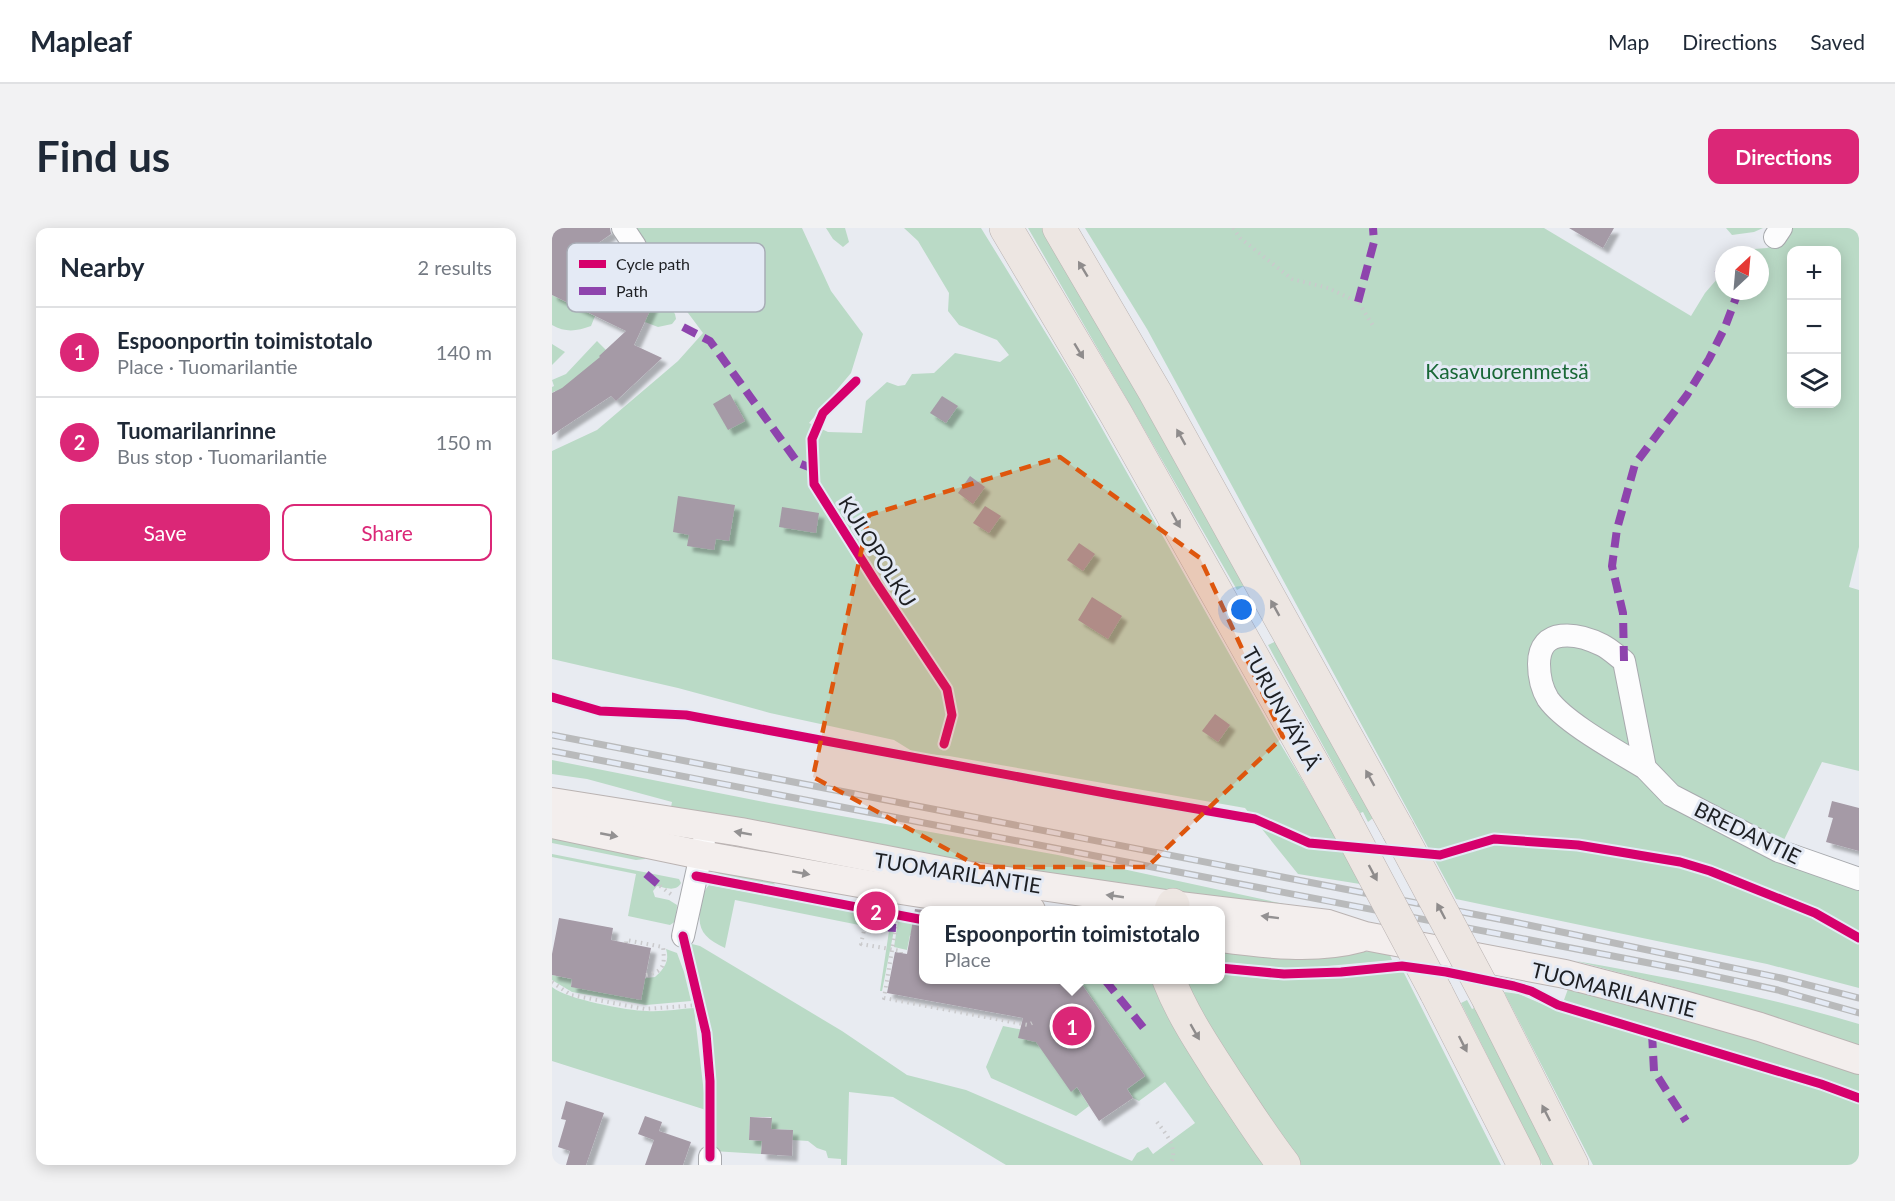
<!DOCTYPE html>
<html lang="en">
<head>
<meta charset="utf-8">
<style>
	:root { --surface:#fff; --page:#f2f2f3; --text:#1f2937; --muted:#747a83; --line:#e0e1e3; --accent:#db2777 }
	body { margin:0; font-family:Lato,sans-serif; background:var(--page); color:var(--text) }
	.controls { position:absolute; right:18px; top:18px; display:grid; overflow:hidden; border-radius:12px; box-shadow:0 3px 15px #0003 }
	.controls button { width:54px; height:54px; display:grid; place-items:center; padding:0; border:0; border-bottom:2px solid var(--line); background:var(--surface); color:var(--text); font:30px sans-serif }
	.compass { position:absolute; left:1163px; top:18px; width:54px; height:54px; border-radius:50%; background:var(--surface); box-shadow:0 3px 15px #0003; rotate:26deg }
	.you { position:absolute; left:690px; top:382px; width:21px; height:21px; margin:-15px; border:4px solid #fff; border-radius:50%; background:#1a73e8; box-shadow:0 0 0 9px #1a73e833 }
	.badge { display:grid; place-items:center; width:39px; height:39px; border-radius:50%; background:var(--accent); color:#fff; font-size:20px; font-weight:700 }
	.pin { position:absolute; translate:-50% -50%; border:3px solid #fff; box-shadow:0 2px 6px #0006 }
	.popup { position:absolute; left:367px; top:678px; width:306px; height:78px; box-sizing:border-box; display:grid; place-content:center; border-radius:12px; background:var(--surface); filter:drop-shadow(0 2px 4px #0005); font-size:20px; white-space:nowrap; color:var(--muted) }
	.popup b { font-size:22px; color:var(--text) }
	.popup::after { content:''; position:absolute; left:50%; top:100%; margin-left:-12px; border:12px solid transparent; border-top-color:var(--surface) }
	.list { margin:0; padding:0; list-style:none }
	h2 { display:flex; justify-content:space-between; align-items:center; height:78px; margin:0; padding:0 24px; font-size:26px }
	h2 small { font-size:20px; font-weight:400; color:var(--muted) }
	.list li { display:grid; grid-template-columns:39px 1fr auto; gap:18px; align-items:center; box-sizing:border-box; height:90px; padding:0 24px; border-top:2px solid var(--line) }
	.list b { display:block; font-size:22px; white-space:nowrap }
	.list p { margin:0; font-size:20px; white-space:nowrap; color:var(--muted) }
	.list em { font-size:20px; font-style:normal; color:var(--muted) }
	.actions { display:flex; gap:12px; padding:18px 24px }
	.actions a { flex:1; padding:14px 0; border:2px solid var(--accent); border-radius:12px; text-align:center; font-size:21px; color:var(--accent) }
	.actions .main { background:var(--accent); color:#fff }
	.icon { flex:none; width:33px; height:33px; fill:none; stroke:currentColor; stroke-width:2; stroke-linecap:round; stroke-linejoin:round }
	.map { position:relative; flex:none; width:1307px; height:937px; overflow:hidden; border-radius:12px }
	header { display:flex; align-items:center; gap:36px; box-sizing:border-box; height:84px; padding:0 30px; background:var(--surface); border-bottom:2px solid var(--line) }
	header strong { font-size:28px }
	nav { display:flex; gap:33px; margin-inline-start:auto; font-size:21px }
	.intro { display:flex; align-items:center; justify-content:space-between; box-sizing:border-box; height:144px; padding:0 36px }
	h1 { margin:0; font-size:42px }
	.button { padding:15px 27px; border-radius:12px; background:var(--accent); color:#fff; font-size:21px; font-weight:700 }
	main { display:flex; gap:36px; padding:0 36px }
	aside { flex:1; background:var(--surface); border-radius:12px; box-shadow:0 3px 15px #0003 }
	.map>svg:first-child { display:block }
</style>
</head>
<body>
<header>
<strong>Mapleaf</strong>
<nav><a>Map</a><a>Directions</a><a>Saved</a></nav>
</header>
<div class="intro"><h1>Find us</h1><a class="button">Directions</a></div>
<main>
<aside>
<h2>Nearby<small>2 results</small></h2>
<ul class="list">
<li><span class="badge">1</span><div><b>Espoonportin toimistotalo</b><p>Place · Tuomarilantie</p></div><em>140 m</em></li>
<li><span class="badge">2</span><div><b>Tuomarilanrinne</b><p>Bus stop · Tuomarilantie</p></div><em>150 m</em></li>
</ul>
<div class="actions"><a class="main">Save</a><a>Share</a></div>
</aside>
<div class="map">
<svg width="1307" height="937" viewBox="0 0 1307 937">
	<defs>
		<filter id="shadow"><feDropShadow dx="5.5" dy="5.5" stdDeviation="1.5" flood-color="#0004"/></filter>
	</defs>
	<rect width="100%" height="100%" fill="#e8ebf1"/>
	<g fill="#badac6" fill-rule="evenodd">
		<path d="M81,0H250L279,63L311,106L299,145L257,195L276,204L310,205L314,173L335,154L346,158L353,157L360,146L382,145L403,125L448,134L457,127L445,112L407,97L396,83L397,65L366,13L352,0H429L521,149L723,507L779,600L808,656L746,646L693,580L397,528L363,525L342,512L218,485L126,460L0,431V223L45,202L126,133L151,105L98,34L95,21Z"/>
		<path d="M274,0H293L297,14L291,19L281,11Z"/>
		<path d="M476,0H490L695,356L685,362Z"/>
		<path d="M533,0H992L1139,88L1153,65L1172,43V63H1208V27H1189L1202,21L1215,20L1226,16L1236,0H1307V319L1297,359L1307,362V543L1270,534L1229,618L1307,659V760L1215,736L904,671L595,101ZM1240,22H1284V176H1240Z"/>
		<path d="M1174,0H1211L1202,4L1180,7Z"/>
		<path d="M88,41L92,43L123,86L124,91L120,96L106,99L93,94L77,59L84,44Z"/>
		<path d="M0,67L43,88L39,98C25,103 14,105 0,97Z"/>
		<path d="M45,113L54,122L52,133L6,169L3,163L0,165V159L2,158L0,152L14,146Z"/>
		<path d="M0,116L13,124L0,137Z"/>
		<path d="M727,412L821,590L816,594L811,584L808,585L716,417Z"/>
		<path d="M0,532L217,575L506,627L760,682L647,673L118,584L120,574L35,551L0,546Z"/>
		<path d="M0,599L97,626L93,631L84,632L0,615Z"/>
		<path d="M0,626L127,651L129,655C124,664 114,660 105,658L101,663L103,669L117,672L125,677L124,693L118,697L76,688L84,646L0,629Z"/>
		<path d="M173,642L209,648L223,656L222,658L165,646Z"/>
		<path d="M157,657L317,687L316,691L327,693L329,690L344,692L330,763H328L337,703L183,672L173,720C151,710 143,700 150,675C151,668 152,662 157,657Z"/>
		<path d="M346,693L371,697V709L358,707L355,722L342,719Z"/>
		<path d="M136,715L148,718L290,803L355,847L414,862L580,933L585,925L596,919L601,926L643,895L613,854L587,873L581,870L575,861L593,848L527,752H604L718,937H454L341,869L297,864L295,937H289V931L276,930L274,923L265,920L256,913L240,912L241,902L219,901V889H198L197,912L210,913L209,926L161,923C164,884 163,846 157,806C152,776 143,745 136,715Z"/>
		<path d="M669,720L793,725L826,723L838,727L840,732L744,741L669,734Z"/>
		<path d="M114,721L125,725L132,744L139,773L94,777L20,764L0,752V747L20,751L19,759L103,749C112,741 118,733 114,721Z"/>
		<path d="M1024,733C1119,750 1214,768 1307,796V819L1125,760Z"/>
		<path d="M851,743L949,937H745L628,752H668L669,746L724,752L781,750Z"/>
		<path d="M0,759C14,771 76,783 95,783C110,784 127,781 142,780L154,882L0,833Z"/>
		<path d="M1016,761L1126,786L1307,845V865C1239,841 1170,820 1100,799C1071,791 1039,786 1012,772Z"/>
		<path d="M952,764L967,766L1004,782L1252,855L1307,875V937H1041Z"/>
		<path d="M915,772L920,781L924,779L1005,937H990L909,775Z"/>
		<path d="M451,798L477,803L519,863L525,859L537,878L524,888L439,850L434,839Z"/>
	</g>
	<g fill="#a59aa6" filter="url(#shadow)">
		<path d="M0,0H58L59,6L29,27L42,33L38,40L103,72L82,117L110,130L64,173L59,168L0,207V165L10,160L48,129L47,128L74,103L0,67Z"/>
		<path d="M1017,0H1062L1051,20Z"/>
		<path d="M178,166L193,193L176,202L161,176Z"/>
		<path d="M390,168L406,178L394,195L378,185Z"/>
		<path d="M418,248L433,259L421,276L406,265Z"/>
		<path d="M126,268L183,277L177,313L164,311L162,322L135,318L137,307L121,304Z"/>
		<path d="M433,278L449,288L437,305L421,295Z"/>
		<path d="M230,279L267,285L264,305L227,299Z"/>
		<path d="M527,315L543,326L531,343L515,332Z"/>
		<path d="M540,369L570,388L556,411L526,392Z"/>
		<path d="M663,486L678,497L666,514L650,503Z"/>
		<path d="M1280,573L1307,580V623L1274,614L1281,590L1276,589Z"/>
		<path d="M363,681L372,682V752H527L593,848L575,861L581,870L547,893L525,859L519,864L484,814L466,810L471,790L335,765L343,724L355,726Z"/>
		<path d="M7,690L61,700L59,712L99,720L89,772L19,759L20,751L0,747V726Z"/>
		<path d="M14,873L52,885L34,937H14L18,923L6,919L14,892L9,891Z"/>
		<path d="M93,888L110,894L107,903L139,914L131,937H93L102,912L86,906Z"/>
		<path d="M198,889L220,890L219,901L241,902L240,928L209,926L210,913L197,912Z"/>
	</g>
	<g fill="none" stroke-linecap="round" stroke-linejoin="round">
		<g stroke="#a8aaae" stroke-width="24">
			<g id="minor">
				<path d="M71,0L83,18"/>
				<path d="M1223,9L1229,0"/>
				<path d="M1093,540C1067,524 1013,495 996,471C990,461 987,447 987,436C987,398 1026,405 1050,417C1058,421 1065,428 1072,433L1093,540L1119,567L1227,623L1307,651"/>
				<path d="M131,708L152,613"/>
				<path d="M158,937V929"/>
			</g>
		</g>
		<g stroke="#bab3b2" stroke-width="30">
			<g id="major">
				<path d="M0,574L189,604L407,646L621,677L776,696L813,708L1013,746L1128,776L1208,799L1307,832"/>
				<path d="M0,596L149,627L330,659L479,682"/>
				<path d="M668,710C712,716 765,722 808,710"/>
			</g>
		</g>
		<g stroke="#bab3b2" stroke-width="34">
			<g id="highway">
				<path d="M454,0L564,186L793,593"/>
				<path d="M507,0L603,164L846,602"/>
				<path d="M619,682L621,677"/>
				<path d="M617,752C631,788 653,820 674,853C693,881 711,910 732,937"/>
				<path d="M884,764L972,937"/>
				<path d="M937,772L1020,937"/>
			</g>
		</g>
		<g stroke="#cacacc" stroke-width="4" stroke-dasharray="1.5 4.5" stroke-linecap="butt">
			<path d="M681,0L688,10L740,51L776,60L806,74L822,99"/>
			<path d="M108,658L120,667"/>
			<path d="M346,687L332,770L476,797L480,795"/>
			<path d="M313,698L309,716L349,723V725"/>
			<path d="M74,715V712L111,719"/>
			<path d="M94,747C115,743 112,734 111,717"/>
			<path d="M0,754L19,767L93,781L147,777"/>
			<path d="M605,894C615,907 627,921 618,937"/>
		</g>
		<use href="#minor" stroke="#fcfcfd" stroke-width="22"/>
		<use href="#major" stroke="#f3eeed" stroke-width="28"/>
		<use href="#highway" stroke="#ede6e2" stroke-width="33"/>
		<g stroke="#b9babb" stroke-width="7">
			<g id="rail">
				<path d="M0,507L962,694L1229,750L1307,770"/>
				<path d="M0,523L1133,742L1226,762L1307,785"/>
			</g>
		</g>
		<use href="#rail" stroke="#e4eaf5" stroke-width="4.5" stroke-dasharray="14" stroke-linecap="butt"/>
		<g stroke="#bab3b2" stroke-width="34" stroke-linecap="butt">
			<g id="highway-bridge">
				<path d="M793,593L884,764"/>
				<path d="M846,602L937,772"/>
			</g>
		</g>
		<use href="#highway-bridge" stroke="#ede6e2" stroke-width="33"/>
		<g stroke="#8e44ad" stroke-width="8" stroke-dasharray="15 8" stroke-linecap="butt">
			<path d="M1166,41L1172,50"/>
			<path d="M806,74L822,14L821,0"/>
			<path d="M131,99L158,113L246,235L262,241"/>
			<path d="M1072,433L1071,385L1060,338L1065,301L1083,236L1135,167L1157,131L1173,99L1185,67L1182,63"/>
			<path d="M94,646L108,658"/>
			<path d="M313,698L344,700"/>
			<path d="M553,752L594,803"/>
			<path d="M1100,805L1102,843L1134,893"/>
		</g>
		<g stroke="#e4eaf5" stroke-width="13">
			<g id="cycleway">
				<path d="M304,153L271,185L260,211L262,256L325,356L395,461L400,487L392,516"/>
				<path d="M0,469L48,483L134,487L564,567L703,591L757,615L888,627L942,611L1026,617L1128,634L1158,643L1263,685L1307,710"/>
				<path d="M144,648L372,692"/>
				<path d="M131,708L154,805L158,853V929"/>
				<path d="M668,740L732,746L789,744L850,738L894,744L962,758L979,763L1006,777L1269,856L1307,870"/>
			</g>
		</g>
		<use href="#cycleway" stroke="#d6006c" stroke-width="9"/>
	</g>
	<defs><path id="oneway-solid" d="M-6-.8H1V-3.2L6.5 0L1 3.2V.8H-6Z" transform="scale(1.5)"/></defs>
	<g fill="#8f8c8c">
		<use href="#oneway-solid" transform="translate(531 41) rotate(-121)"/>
		<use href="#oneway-solid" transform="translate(527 123) rotate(59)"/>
		<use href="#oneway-solid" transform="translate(629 209) rotate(-119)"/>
		<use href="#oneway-solid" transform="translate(624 292) rotate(61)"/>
		<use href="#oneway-solid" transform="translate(723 380) rotate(-119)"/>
		<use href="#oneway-solid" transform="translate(818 550) rotate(-119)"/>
		<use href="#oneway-solid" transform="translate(821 645) rotate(62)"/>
		<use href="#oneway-solid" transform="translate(889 683) rotate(-118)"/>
		<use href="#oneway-solid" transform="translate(643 804) rotate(60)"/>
		<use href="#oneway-solid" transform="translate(911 816) rotate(63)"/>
		<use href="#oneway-solid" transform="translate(994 885) rotate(-117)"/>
	</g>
	<g fill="#939192">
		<use href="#oneway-solid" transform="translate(191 605) rotate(-170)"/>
		<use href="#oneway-solid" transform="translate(57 607) rotate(11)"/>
		<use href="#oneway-solid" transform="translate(249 645) rotate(10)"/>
		<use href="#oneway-solid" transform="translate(563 668) rotate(-172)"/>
		<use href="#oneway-solid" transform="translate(718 689) rotate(-173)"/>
	</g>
	<path fill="#de560d" fill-opacity="0.2" stroke="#de560d" stroke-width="4.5" stroke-dasharray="12 8" stroke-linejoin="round" d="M508,229L648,330L731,509L595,639H428L261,549L317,287Z"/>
	<g text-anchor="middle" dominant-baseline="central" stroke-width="6" stroke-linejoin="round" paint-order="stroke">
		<g font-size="21" fill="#196837" stroke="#e4eaf5">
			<text x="955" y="142">Kasavuorenmetsä</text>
		</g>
		<g font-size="21" fill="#1d1f23" stroke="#e4eaf5">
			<text transform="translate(326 323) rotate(58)">KULOPOLKU</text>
			<text transform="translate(730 480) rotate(61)">TURUNVÄYLÄ</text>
			<text transform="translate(1196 604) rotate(26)">BREDANTIE</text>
			<text transform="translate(406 644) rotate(9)">TUOMARILANTIE</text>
			<text transform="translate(1062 761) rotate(14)">TUOMARILANTIE</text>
		</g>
	</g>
	<rect x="15" y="15" width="198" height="69" rx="9" fill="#e4eaf5" stroke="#a8adb6" stroke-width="1.5"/>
	<rect x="27" y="32" width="27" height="8" fill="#d6006c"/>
	<rect x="27" y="59" width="27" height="8" fill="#8e44ad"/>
	<g font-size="16" fill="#1d1f23">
		<text x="64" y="42">Cycle path</text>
		<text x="64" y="69">Path</text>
	</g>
</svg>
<div class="controls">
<button>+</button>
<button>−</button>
<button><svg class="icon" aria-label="layers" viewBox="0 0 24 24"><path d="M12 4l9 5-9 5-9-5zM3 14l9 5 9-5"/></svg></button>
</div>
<svg class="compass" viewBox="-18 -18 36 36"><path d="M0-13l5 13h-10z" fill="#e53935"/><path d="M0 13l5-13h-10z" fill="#747a83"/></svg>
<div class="you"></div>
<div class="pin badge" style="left:520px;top:798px">1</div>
<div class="popup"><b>Espoonportin toimistotalo</b>Place</div>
<div class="pin badge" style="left:324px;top:683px">2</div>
</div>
</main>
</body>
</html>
